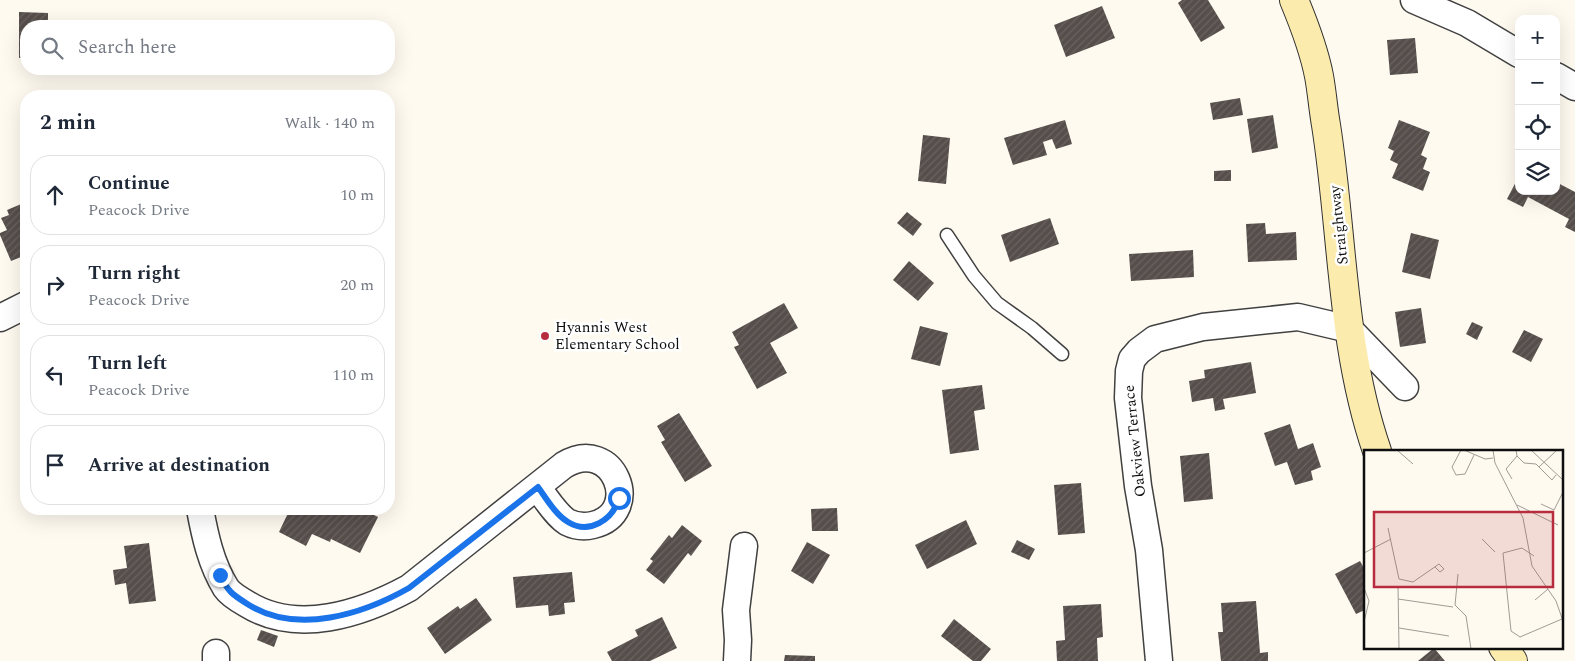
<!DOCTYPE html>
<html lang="en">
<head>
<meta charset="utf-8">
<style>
	:root { --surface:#fff; --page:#f6f6f7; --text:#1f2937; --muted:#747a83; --line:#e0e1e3 }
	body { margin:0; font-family:Spectral,serif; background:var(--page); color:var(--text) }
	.controls { position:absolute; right:15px; top:15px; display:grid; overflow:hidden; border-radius:10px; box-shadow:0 5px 20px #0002 }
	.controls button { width:45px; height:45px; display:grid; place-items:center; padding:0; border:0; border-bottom:1px solid var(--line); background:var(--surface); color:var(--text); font:25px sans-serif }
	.stop { position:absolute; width:15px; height:15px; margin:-11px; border:4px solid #1a73e8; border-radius:50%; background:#fff }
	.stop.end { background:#1a73e8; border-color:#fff; box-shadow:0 1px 5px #0008 }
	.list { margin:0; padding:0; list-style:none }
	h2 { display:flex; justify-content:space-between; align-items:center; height:65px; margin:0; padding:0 20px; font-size:21px }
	h2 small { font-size:16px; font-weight:400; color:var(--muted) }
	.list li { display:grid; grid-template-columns:32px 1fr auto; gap:15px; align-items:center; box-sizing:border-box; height:80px; margin:0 10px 10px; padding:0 10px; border:1px solid var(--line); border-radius:20px }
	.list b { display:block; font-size:19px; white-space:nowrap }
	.list p { margin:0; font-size:16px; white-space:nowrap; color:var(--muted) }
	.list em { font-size:16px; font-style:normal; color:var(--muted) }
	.icon { flex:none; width:28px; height:28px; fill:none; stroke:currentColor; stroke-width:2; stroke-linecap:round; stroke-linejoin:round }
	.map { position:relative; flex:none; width:1575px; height:661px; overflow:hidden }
	.search { position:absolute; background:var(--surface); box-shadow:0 5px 20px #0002; left:20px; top:20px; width:375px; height:55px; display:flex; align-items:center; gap:12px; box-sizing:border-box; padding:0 18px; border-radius:20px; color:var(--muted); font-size:19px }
	.panel { position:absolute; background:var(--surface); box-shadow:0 5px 20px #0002; left:20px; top:90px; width:375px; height:425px; border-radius:20px }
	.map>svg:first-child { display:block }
</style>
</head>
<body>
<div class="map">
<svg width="1575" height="661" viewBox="0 0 1575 661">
	<defs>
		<pattern id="building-hatch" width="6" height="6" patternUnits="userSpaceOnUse" patternTransform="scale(1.25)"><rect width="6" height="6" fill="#564e4b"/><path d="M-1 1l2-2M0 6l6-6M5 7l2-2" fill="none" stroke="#696361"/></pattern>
	</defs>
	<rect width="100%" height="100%" fill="#fefaf0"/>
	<g fill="url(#building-hatch)">
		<path d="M1182,0H1208L1225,28L1201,42L1178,3Z"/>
		<path d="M1102,6L1115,38L1066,57L1054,25Z"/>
		<path d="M19,12L48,13V26H26V58H19Z"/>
		<path d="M1415,38L1418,73L1390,75L1387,40Z"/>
		<path d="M1240,98L1243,115L1213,120L1210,103Z"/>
		<path d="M1273,115L1278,148L1252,153L1247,119Z"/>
		<path d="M1065,120L1072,144L1056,149L1052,139L1043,142L1047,155L1013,165L1004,138Z"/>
		<path d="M1399,120L1430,132L1421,155L1427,158L1423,169L1430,172L1423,191L1392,178L1398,164L1390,160L1394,151L1388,148Z"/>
		<path d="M923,135L950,138L946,184L918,181Z"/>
		<path d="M1231,170V181H1214V171Z"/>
		<path d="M1519,176V191H1556V182L1575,192V232L1565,227L1569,219L1528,197L1523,207L1507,199Z"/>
		<path d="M26,202V255L11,261L0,235V233L7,230L1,218L9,215L7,210Z"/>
		<path d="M907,212L922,224L913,236L897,223Z"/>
		<path d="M1050,218L1059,244L1010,262L1001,235Z"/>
		<path d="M1265,223L1266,234L1296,232L1297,260L1248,262L1246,224Z"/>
		<path d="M1411,233L1439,240L1430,279L1402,272Z"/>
		<path d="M1193,250L1194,277L1131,281L1129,254Z"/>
		<path d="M909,261L934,283L918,301L893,280Z"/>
		<path d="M784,303L798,328L770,343L787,373L757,389L734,347L739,345L732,332Z"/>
		<path d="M1421,308L1426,343L1400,347L1395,312Z"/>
		<path d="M1472,322L1483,327L1477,340L1466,334Z"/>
		<path d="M920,326L948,333L940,366L911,359Z"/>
		<path d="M1524,330L1543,339L1531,362L1512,352Z"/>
		<path d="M1251,362L1256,393L1223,399L1225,409L1215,411L1213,398L1192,402L1189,381L1205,378L1204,370Z"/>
		<path d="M982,385L985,409L974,411L979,450L950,454L942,390Z"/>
		<path d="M679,413L712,466L685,482L661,442L665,440L657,426Z"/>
		<path d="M1290,424L1298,449L1313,443L1321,467L1311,471L1313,480L1295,485L1287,462L1275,466L1264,433Z"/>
		<path d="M1209,453L1213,499L1184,502L1180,456Z"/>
		<path d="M1081,483L1085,533L1058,535L1054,485Z"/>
		<path d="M837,508L838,531H812L811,509Z"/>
		<path d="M290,509H362L378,517L360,553L331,539L330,542L312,534L306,546L279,532Z"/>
		<path d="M966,520L977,544L927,569L915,545Z"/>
		<path d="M682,525L702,541L691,556L688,553L664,584L646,570L653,561L650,559L669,535L672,538Z"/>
		<path d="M1017,540L1035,549L1029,560L1011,552Z"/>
		<path d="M807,542L830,555L813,584L791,571Z"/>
		<path d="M149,543L156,601L129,604L126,583L115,585L113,570L127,568L124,546Z"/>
		<path d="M1360,561L1365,570V610L1356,614L1335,574Z"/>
		<path d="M572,572L575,602L564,603L565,614L549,616L548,605L516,608L513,577Z"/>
		<path d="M476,598L492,620L445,654L427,628L458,606L460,609Z"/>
		<path d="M1256,601L1260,653L1268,652V661H1221L1218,632H1223L1221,603Z"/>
		<path d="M1101,604L1103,637L1097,638L1098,661H1057L1056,641L1065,640L1063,606Z"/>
		<path d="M662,617L677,648L650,661H612L607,652L638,636L635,630Z"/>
		<path d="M954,619L991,649L981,661H973L941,636Z"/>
		<path d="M261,630L278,636L274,647L257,640Z"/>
		<path d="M1434,648L1445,661H1418Z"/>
		<path d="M785,655L815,656V661H784Z"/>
	</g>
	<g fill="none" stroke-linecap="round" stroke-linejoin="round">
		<g stroke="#414141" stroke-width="15">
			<path id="lane" d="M947,235L974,276L997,303L1032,328L1062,354"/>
		</g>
		<g stroke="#414141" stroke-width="29">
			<g id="street">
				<path d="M1414,0L1467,23L1519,54"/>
				<path d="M1556,76L1575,87"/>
				<path d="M0,318L26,305"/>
				<path d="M200,509C205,536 211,564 226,588C230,594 240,600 247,604C297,635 361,614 409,588L564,465C614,435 644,513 593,525C585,527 575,526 567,522C555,514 546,498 537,487"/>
				<path d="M216,653V661"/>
				<path d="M737,661L738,640L736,610L744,546"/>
				<path d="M1159,661L1149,550L1138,486L1128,398L1129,371L1132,359L1139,351L1155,339L1203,327L1298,317L1349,329L1405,387"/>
			</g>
		</g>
		<g stroke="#303030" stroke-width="30">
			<g id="secondary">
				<path d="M1294,0C1304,24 1314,50 1319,76C1322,92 1323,108 1326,125C1343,233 1341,347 1377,451"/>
				<path d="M1503,647L1513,661"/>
			</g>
		</g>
		<use href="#lane" stroke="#fff" stroke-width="12"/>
		<use href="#street" stroke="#fff" stroke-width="26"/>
		<use href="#secondary" stroke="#fbecae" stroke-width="28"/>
	</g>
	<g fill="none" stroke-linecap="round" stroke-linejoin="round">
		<path stroke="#1a73e8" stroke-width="6" d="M220,575C228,592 233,595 249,605C298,635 363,614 409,588L538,487C546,498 555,514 568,522C589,535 613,520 619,498"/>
	</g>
	<circle fill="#b82c3f" stroke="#fff" stroke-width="2" cx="545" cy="336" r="5"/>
	<g text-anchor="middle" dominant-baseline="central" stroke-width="5" stroke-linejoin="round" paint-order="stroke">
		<g font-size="15" fill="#0e0e0e" stroke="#fff">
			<text transform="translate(1339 225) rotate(-96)">Straightway</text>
			<text transform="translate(1135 441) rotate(-96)">Oakview Terrace</text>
		</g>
		<g font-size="15" fill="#0e0e0e" stroke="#fff" text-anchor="start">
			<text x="555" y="327">Hyannis West<tspan x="555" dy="17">Elementary School</tspan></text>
		</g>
	</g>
	<g transform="translate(1364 450)">
		<rect width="199" height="199" fill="#fefaf0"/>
		<path fill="none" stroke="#9e9c96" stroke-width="1" d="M33,0L49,14M97,0L88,17L92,25L101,24L110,5M100,0L121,9L129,8M129,0L131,13L159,68L168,116L192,151L199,171M167,0L199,30M153,6L160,13L172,14L188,30L192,25M175,17L193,0M148,29L142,19L153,6L152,0M177,54L190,60L199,42M153,55L194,75M24,78L35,129L49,132L75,114L80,119L76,122L71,117M118,89L131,102M0,103L27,89M170,106L158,98L139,103L147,181L156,187L198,169M94,124L91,155L102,166L107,199M34,136L35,199M0,138L5,151L0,172M34,149L89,157M171,150L184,139M35,178L85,186"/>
		<path fill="#b82c3f" fill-opacity="0.15" stroke="#b82c3f" stroke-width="2.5" d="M10,62H189V137H10Z"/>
		<rect width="199" height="199" fill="none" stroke="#0e0e0e" stroke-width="2.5"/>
	</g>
</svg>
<div class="controls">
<button>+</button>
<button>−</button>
<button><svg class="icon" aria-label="locate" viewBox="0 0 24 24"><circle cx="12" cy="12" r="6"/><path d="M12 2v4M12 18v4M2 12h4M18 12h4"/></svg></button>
<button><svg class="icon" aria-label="layers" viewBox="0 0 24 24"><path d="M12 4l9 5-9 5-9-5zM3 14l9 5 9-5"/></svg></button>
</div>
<div class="stop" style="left:619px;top:498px"></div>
<div class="stop end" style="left:220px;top:575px"></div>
<div class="search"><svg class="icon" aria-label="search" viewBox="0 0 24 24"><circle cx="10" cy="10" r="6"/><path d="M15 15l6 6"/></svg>Search here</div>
<section class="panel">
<h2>2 min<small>Walk · 140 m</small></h2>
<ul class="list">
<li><svg class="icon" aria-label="ahead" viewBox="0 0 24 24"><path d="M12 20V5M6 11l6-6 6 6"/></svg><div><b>Continue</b><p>Peacock Drive</p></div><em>10 m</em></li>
<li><svg class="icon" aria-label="right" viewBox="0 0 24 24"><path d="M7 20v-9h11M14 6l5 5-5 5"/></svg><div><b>Turn right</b><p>Peacock Drive</p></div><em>20 m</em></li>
<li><svg class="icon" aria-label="left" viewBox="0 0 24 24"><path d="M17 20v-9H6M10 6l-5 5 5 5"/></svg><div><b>Turn left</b><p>Peacock Drive</p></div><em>110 m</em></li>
<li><svg class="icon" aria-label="arrive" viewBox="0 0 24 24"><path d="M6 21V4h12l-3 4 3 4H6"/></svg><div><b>Arrive at destination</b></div></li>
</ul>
</section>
</div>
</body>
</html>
